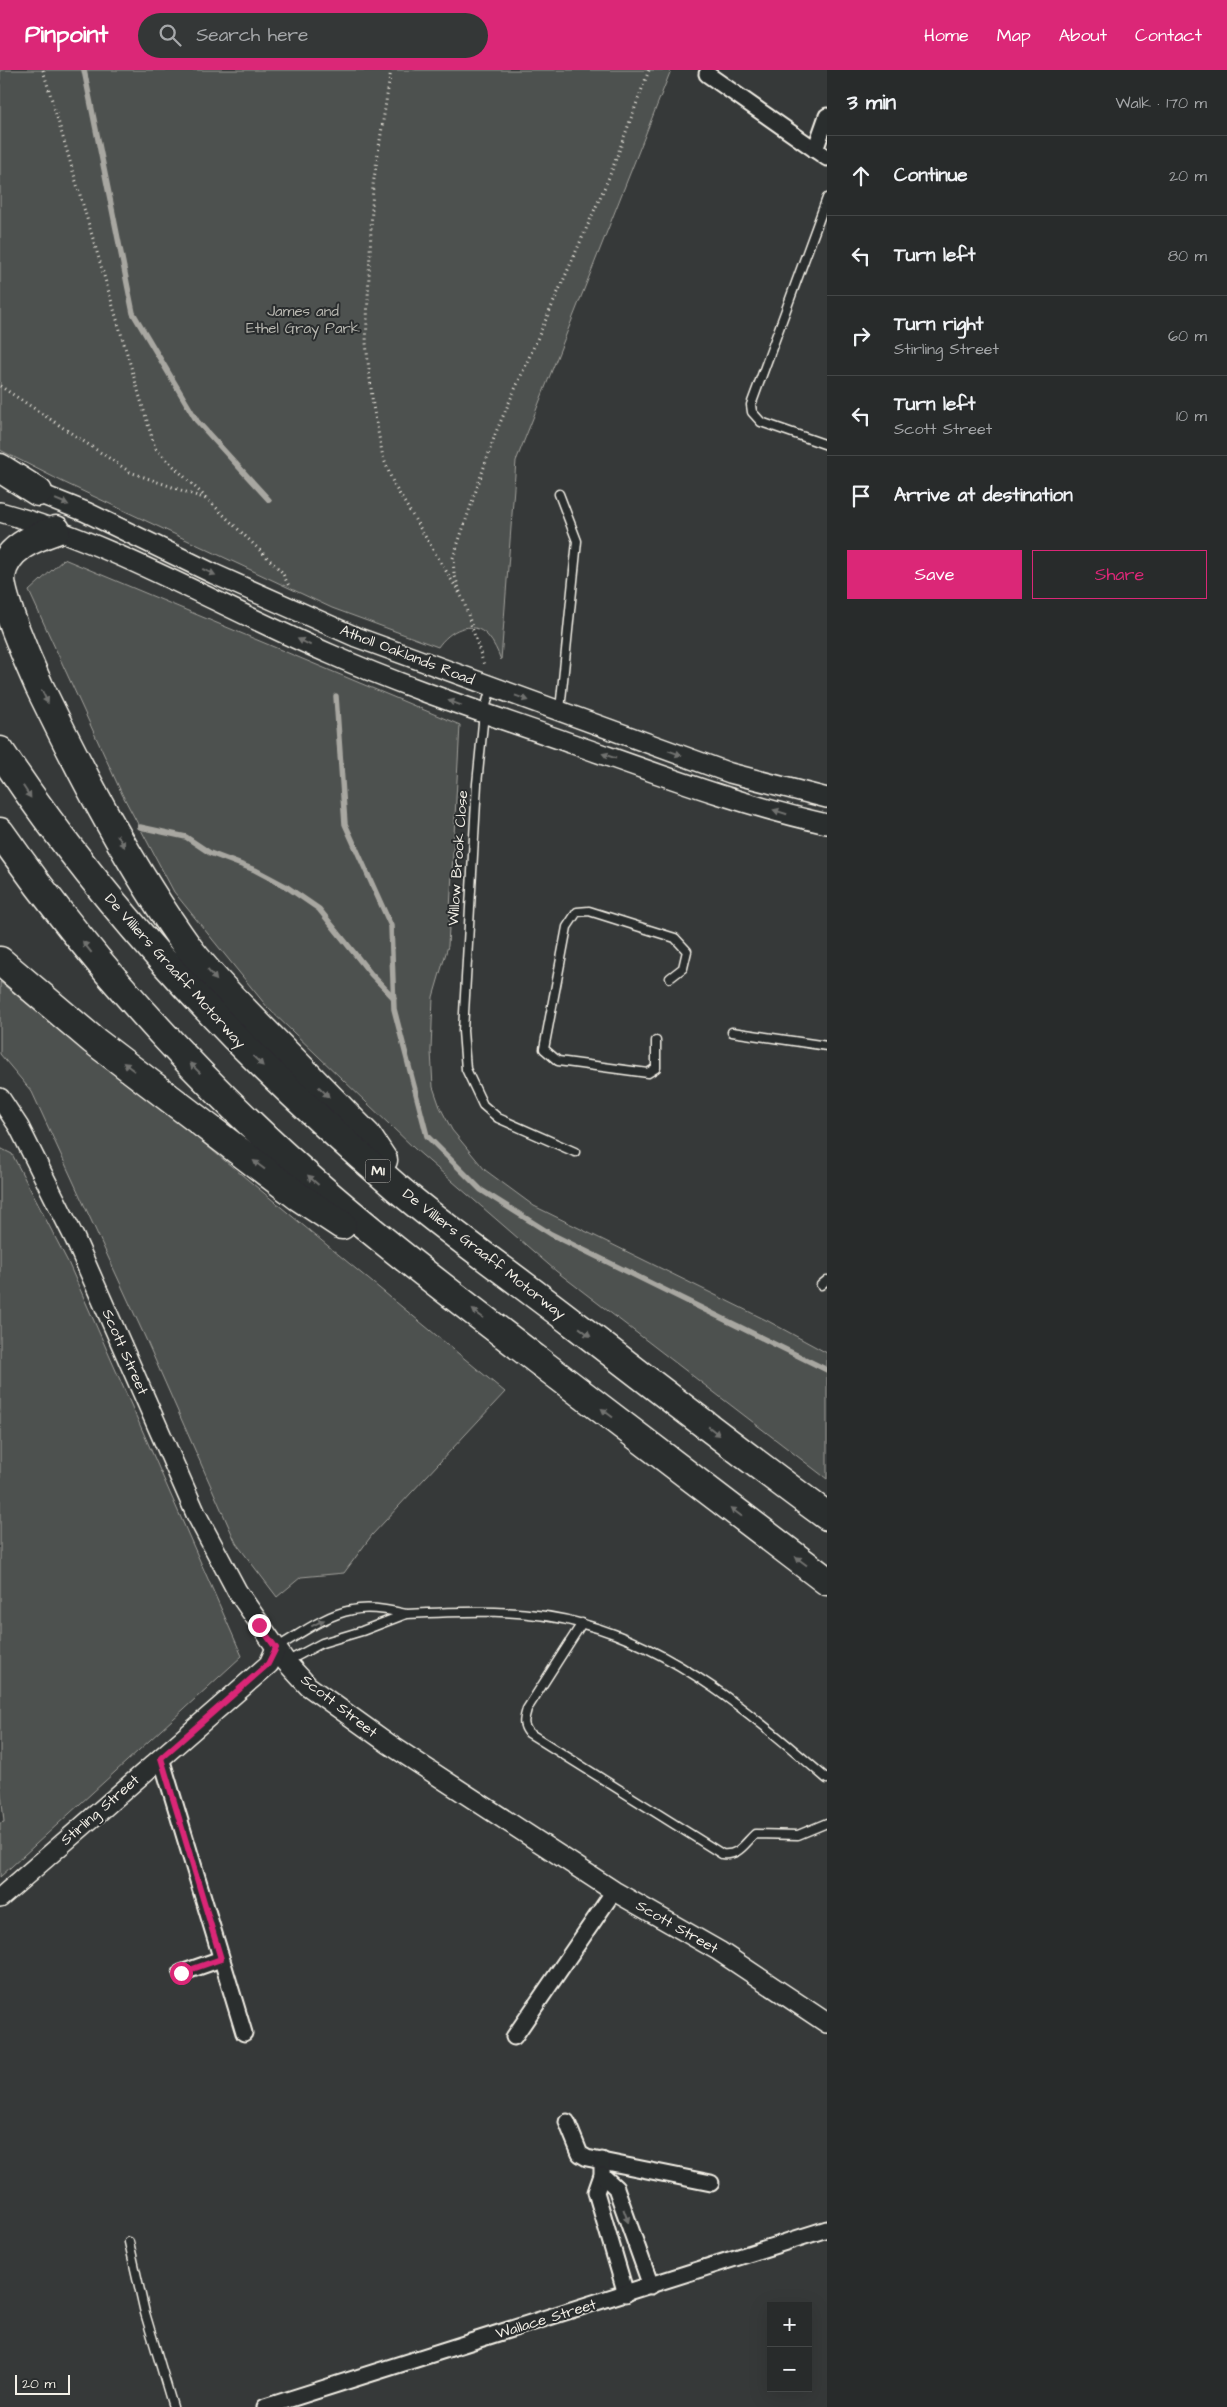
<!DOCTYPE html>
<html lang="en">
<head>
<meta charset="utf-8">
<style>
	:root { --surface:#282b2b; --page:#343737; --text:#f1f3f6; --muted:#a5a7a9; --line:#444747; --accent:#db2777 }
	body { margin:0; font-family:"Architects Daughter",sans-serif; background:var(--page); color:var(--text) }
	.controls { position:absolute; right:15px; bottom:15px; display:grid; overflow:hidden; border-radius:0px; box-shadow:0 5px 20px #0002 }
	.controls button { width:45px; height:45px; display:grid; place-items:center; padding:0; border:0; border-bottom:1px solid var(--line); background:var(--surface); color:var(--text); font:25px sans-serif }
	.scale { position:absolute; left:15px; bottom:12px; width:55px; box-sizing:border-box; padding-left:5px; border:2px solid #f4f1e8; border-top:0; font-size:14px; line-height:18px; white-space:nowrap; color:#f4f1e8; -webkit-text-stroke:4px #2a2d2e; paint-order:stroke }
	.stop { position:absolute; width:15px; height:15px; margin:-11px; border:4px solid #db2777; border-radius:50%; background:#fff }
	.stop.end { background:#db2777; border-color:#fff; box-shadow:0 1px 5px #0008 }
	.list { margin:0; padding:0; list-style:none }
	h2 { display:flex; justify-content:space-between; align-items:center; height:65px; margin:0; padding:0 20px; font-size:21px }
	h2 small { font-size:16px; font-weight:400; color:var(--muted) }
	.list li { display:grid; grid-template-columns:32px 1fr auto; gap:15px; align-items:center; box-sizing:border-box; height:80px; padding:0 20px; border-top:1px solid var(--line) }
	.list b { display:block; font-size:19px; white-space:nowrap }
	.list p { margin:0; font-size:16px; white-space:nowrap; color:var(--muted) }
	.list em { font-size:16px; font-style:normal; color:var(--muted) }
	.actions { display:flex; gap:10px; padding:15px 20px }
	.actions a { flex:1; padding:11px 0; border:1px solid var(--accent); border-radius:0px; text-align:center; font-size:18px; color:var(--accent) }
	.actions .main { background:var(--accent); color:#fff }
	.icon { flex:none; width:28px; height:28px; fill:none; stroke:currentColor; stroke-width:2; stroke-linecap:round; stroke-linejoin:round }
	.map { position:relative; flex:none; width:827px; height:2337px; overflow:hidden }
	header { display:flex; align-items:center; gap:30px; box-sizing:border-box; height:70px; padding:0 25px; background:var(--accent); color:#fff }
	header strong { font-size:24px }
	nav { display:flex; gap:28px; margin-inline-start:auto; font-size:18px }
	.search { width:350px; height:45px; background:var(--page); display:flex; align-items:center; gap:12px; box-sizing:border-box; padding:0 18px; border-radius:28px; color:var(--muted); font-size:19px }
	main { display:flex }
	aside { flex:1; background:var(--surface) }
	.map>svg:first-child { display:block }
</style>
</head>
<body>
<header>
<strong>Pinpoint</strong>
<div class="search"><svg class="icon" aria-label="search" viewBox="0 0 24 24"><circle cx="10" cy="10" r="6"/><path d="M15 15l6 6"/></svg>Search here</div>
<nav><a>Home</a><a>Map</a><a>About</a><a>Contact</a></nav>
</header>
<main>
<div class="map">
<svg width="827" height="2337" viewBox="0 0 827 2337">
	<rect width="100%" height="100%" fill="#363939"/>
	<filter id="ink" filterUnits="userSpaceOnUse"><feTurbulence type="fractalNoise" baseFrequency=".02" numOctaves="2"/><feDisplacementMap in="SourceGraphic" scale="10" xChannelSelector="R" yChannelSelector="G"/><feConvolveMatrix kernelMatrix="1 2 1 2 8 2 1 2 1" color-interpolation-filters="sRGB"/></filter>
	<g filter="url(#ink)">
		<g fill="#4e514f" stroke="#a1a19c">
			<path d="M0,0H671L516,391L501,590C498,582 494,573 488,566C471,548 449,561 438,577L332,538L63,412L0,380Z"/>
			<path d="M64,489L460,655L448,876L433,927L431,981L433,1017L440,1037L452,1060L485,1100L534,1136L768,1251L827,1283V1409L556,1201L415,1079L268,938L174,822L122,724L29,521Z"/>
			<path d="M0,912L184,1057L505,1322L372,1465L344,1503L301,1507L277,1527L236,1473L145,1267L32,1022L0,984Z"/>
			<path d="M0,1078L12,1084L68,1192L242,1586L0,1807V1753L4,1752L0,1713Z"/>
		</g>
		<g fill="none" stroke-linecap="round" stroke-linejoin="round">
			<g stroke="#a8a7a1" stroke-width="5.5">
				<path d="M84,0L133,243L197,351L269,430"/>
				<path d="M336,626L345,754L391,856L394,939L427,1066L481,1120L551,1164L827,1300"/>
				<path d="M140,757L186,767L210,783L255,800L287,817L319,839L371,904L394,928"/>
			</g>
			<g stroke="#f4f1e8" stroke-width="11">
				<g id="service">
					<path d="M827,128L751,335L752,342L761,352L827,375"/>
					<path d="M559,424L577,471L560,640"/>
					<path d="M491,617L484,643L477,714L463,961L466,999L483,1035L498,1048L575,1082"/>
					<path d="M732,962L827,976"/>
					<path d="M656,971V998L648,1003L558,991L544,979L567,857L577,842L589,841L675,868L687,881L683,898L670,908"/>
					<path d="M821,1215L827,1210"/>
					<path d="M582,1553L527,1639C524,1650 522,1654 529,1663L722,1784C739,1786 744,1774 755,1764L798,1765L827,1753"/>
					<path d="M276,1578C300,1564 325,1545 352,1540C369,1536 390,1540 406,1544C465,1541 526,1538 583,1554C675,1578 757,1648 827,1709"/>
					<path d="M286,1592L322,1573L362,1561L406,1544"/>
					<path d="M129,2172L145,2243L173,2337"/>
				</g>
			</g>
			<g stroke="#f4f1e8" stroke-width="19">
				<g id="minor">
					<path d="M707,4L827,88"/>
					<path d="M815,80L827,46"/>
					<path d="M161,1688L244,1963"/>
					<path d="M181,1903L221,1889"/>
					<path d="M514,1967L614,1821"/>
					<path d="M567,2052L580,2084L587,2088L711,2113"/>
					<path d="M602,2090V2105L596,2122L626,2224"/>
					<path d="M602,2105L616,2118L651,2216"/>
					<path d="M265,2337L827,2159"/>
				</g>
			</g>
			<g stroke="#f4f1e8" stroke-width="22">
				<g id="tertiary">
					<path d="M28,419L86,442L214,504L356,567L730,703L827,728"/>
					<path d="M0,442C116,474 220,537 330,584C409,619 491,645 573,674C656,703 740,735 827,754"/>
					<path d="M0,1028L19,1057L75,1169L196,1444L237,1521L286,1592L308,1616L389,1674L614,1821L719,1881L827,1953"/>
					<path d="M0,1828L269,1594L276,1578"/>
				</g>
			</g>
			<g stroke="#f4f1e8" stroke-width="31">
				<g id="motorway">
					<path d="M0,398L38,422"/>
					<path d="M56,460C33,468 6,478 1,506C0,527 29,594 39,616C83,706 130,797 189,879C211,908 238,934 263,960C298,995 332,1031 367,1066L383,1090"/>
					<path d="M0,681C110,847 247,989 397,1118C453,1165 515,1208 573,1253C657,1318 741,1383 827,1446"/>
					<path d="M0,762C74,868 160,967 253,1056C341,1141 439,1215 536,1289C633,1363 730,1437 827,1511"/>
					<path d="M0,891L93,970L298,1126L342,1155"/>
				</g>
			</g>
			<g stroke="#f4f1e8" stroke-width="3" stroke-dasharray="1 4" stroke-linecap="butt">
				<path d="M43,0L155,378L282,502L290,518"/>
				<path d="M391,0L373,115L366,273L373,336L383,387L394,415L463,529L484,595"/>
				<path d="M0,316L130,402L206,429"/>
				<path d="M460,522L454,503L453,488L496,362L610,105L649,0"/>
			</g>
			<use href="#service" stroke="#2a2d2e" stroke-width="8"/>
			<use href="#minor" stroke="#2a2d2e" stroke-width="15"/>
			<use href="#tertiary" stroke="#2a2d2e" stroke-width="19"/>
			<use href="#motorway" stroke="#2a2d2e" stroke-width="28"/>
		</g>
		<defs><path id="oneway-solid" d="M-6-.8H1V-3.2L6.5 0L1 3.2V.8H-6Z" transform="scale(1.25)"/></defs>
		<g fill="#71726f">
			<use href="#oneway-solid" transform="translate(62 432) rotate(23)"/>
			<use href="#oneway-solid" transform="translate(209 502) rotate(25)"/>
			<use href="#oneway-solid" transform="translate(304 572) rotate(-154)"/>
			<use href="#oneway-solid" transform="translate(45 627) rotate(64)"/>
			<use href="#oneway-solid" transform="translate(522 628) rotate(20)"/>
			<use href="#oneway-solid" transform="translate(455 633) rotate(-160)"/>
			<use href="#oneway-solid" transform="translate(675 683) rotate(20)"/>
			<use href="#oneway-solid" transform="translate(609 686) rotate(-161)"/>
			<use href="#oneway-solid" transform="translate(27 722) rotate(57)"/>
			<use href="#oneway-solid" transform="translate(780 742) rotate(-163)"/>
			<use href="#oneway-solid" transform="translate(121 771) rotate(60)"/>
			<use href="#oneway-solid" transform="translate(87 877) rotate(-128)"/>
			<use href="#oneway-solid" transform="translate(212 905) rotate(49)"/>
			<use href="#oneway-solid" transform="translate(258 991) rotate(44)"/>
			<use href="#oneway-solid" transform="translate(129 997) rotate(-143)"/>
			<use href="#oneway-solid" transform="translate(195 998) rotate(-135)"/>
			<use href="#oneway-solid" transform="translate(324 1022) rotate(45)"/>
			<use href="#oneway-solid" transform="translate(259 1095) rotate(-143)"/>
			<use href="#oneway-solid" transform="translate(313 1110) rotate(-138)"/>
			<use href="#oneway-solid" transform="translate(478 1244) rotate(-143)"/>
			<use href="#oneway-solid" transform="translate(585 1262) rotate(38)"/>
			<use href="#oneway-solid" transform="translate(607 1343) rotate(-143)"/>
			<use href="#oneway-solid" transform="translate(714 1361) rotate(38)"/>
			<use href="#oneway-solid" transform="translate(736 1442) rotate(-143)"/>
			<use href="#oneway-solid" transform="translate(801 1491) rotate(-143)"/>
			<use href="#oneway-solid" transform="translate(318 1553) rotate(-26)"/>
			<use href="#oneway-solid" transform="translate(626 2146) rotate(70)"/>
		</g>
	</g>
	<g fill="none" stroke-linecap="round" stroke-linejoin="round" filter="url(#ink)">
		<path stroke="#db2777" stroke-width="6" d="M181,1903L221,1889L161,1688L268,1594L276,1578L259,1555"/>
	</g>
	<g text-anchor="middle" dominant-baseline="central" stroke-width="4" stroke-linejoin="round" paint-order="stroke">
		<rect fill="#2a2d2e" stroke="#b7b6b0" stroke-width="1" x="365.5" y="1089.5" width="25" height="23" rx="4"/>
		<g font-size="14" font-weight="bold" fill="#f4f1e8">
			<text x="378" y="1101">M1</text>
		</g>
		<g font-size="15" fill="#bab9b2" stroke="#2a2d2e">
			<text x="303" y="241">James and<tspan x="303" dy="17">Ethel Gray Park</tspan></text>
		</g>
		<g font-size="15" fill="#f4f1e8" stroke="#2a2d2e">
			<text transform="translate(407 585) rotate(21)">Atholl Oaklands Road</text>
			<text transform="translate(458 788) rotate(-86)">Willow Brook Close</text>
			<text transform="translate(175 901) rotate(48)">De Villiers Graaff Motorway</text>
			<text transform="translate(484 1184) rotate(38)">De Villiers Graaff Motorway</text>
			<text transform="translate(125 1282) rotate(66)">Scott Street</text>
			<text transform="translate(339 1636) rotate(38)">Scott Street</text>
			<text transform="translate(100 1740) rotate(-41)">Stirling Street</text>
			<text transform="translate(677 1857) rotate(30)">Scott Street</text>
			<text transform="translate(546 2249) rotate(-17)">Wallace Street</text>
		</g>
	</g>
</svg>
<div class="controls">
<button>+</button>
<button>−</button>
</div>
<div class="scale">20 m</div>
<div class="stop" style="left:181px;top:1903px"></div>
<div class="stop end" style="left:259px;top:1555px"></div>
</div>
<aside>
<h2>3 min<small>Walk · 170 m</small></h2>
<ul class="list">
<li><svg class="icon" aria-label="ahead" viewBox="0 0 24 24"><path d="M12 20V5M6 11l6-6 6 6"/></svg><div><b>Continue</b></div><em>20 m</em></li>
<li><svg class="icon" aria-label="left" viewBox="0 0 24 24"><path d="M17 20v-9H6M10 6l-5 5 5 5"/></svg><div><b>Turn left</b></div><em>80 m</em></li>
<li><svg class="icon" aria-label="right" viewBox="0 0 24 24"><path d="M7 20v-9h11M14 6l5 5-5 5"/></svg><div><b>Turn right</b><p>Stirling Street</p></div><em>60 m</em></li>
<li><svg class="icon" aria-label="left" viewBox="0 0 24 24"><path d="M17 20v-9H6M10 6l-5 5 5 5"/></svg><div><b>Turn left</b><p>Scott Street</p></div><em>10 m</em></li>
<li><svg class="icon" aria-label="arrive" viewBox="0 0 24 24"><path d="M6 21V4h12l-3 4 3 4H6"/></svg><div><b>Arrive at destination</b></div></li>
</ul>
<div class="actions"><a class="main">Save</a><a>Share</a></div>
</aside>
</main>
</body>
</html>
